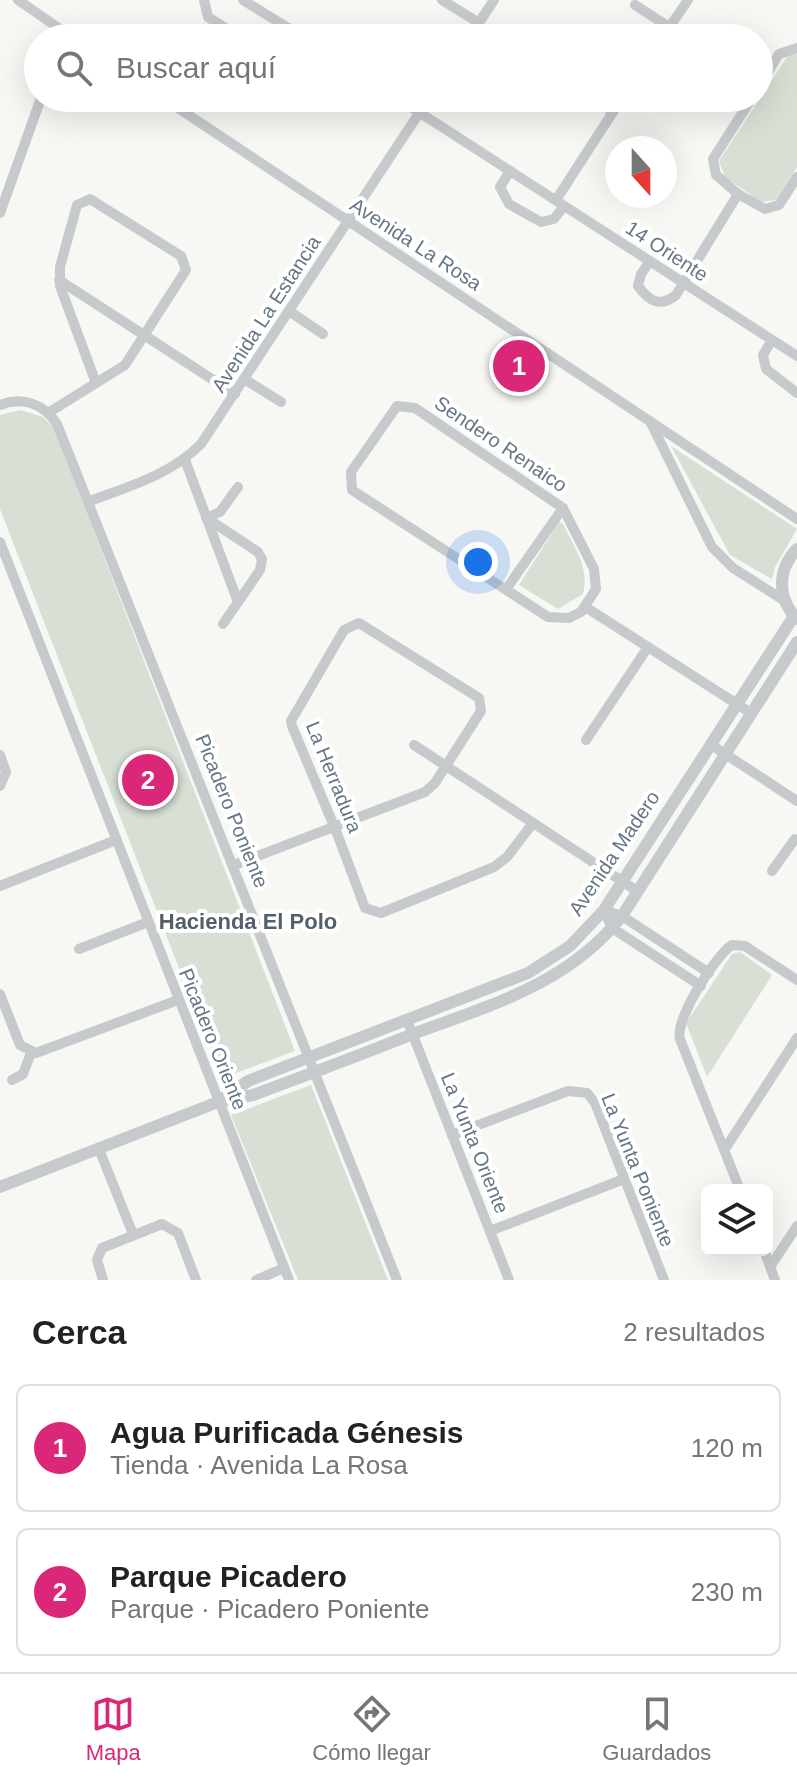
<!DOCTYPE html>
<html lang="es">
<head>
<meta charset="utf-8">
<style>
	:root { --surface:#fff; --page:#f6f6f6; --text:#222; --muted:#767676; --line:#e0e0e0; --accent:#db2777 }
	body { margin:0; font-family:Arial,sans-serif; background:var(--page); color:var(--text) }
	.controls { position:absolute; right:24px; bottom:24px; display:grid; overflow:hidden; border-radius:12px; box-shadow:0 8px 32px #0002 }
	.controls button { width:72px; height:72px; display:grid; place-items:center; padding:0; border:0; border-bottom:2px solid var(--line); background:var(--surface); color:var(--text); font:40px sans-serif }
	.compass { position:absolute; left:605px; top:136px; width:72px; height:72px; border-radius:50%; background:var(--surface); box-shadow:0 8px 32px #0002; rotate:159deg }
	.you { position:absolute; left:478px; top:562px; width:28px; height:28px; margin:-20px; border:6px solid #fff; border-radius:50%; background:#1a73e8; box-shadow:0 0 0 12px #1a73e833 }
	.badge { display:grid; place-items:center; width:52px; height:52px; border-radius:50%; background:var(--accent); color:#fff; font-size:26px; font-weight:700 }
	.pin { position:absolute; translate:-50% -50%; border:4px solid #fff; box-shadow:0 2px 8px #0006 }
	.list { margin:0; padding:0; list-style:none }
	h2 { display:flex; justify-content:space-between; align-items:center; height:104px; margin:0; padding:0 32px; font-size:34px }
	h2 small { font-size:26px; font-weight:400; color:var(--muted) }
	.list li { display:grid; grid-template-columns:52px 1fr auto; gap:24px; align-items:center; box-sizing:border-box; height:128px; margin:0 16px 16px; padding:0 16px; border:2px solid var(--line); border-radius:12px }
	.list b { display:block; font-size:30px; white-space:nowrap }
	.list p { margin:0; font-size:26px; white-space:nowrap; color:var(--muted) }
	.list em { font-size:26px; font-style:normal; color:var(--muted) }
	.icon { flex:none; width:44px; height:44px; fill:none; stroke:currentColor; stroke-width:2; stroke-linecap:round; stroke-linejoin:round }
	.map { position:relative; flex:none; width:797px; height:1280px; overflow:hidden }
	.search { position:absolute; background:var(--surface); box-shadow:0 8px 32px #0002; left:24px; right:24px; top:24px; height:88px; display:flex; align-items:center; gap:20px; box-sizing:border-box; padding:0 28px; border-radius:44px; color:var(--muted); font-size:30px }
	.sheet { height:392px; background:var(--surface) }
	nav { display:flex; justify-content:space-around; align-items:center; box-sizing:border-box; height:112px; border-top:2px solid var(--line); background:var(--surface); font-size:22px; color:var(--muted) }
	nav a { display:grid; justify-items:center; gap:4px }
	nav .on { color:var(--accent) }
	.map>svg:first-child { display:block }
</style>
</head>
<body>
<div class="map">
<svg width="797" height="1280" viewBox="0 0 797 1280">
	<rect width="100%" height="100%" fill="#f7f7f4"/>
	<g fill="#d8dfd4">
		<path d="M789,54H797V167L776,200L761,202L725,177L719,161Z"/>
		<path d="M21,410L43,417L54,428L295,1051L222,1078L0,509V415Z"/>
		<path d="M671,446L797,529L775,567L772,579L730,555Z"/>
		<path d="M559,522L563,524C574,547 590,568 583,594L558,609L519,585Z"/>
		<path d="M740,952L772,975L707,1077L686,1023L732,954Z"/>
		<path d="M311,1085L388,1280H298L231,1115Z"/>
	</g>
	<g fill="none" stroke-linecap="round" stroke-linejoin="round">
		<g stroke="#c7cacd" stroke-width="10">
			<path d="M18,0L73,38"/>
			<path d="M204,0L208,17L241,38"/>
			<path d="M243,0L304,38"/>
			<path d="M442,0L479,23"/>
			<path d="M635,5L669,27"/>
			<path d="M281,38L289,28"/>
			<path d="M469,38L494,0"/>
			<path d="M662,38L688,0"/>
			<path d="M759,87L779,54L797,48"/>
			<path d="M163,98L797,519"/>
			<path d="M397,98L797,356"/>
			<path d="M593,98L613,112"/>
			<path d="M752,98L713,159L716,175L738,194L765,209L779,205L797,177"/>
			<path d="M510,171L500,187L509,204L541,222L554,219L564,206"/>
			<path d="M556,200L622,98"/>
			<path d="M0,213L41,98"/>
			<path d="M650,261L641,274L638,286C649,301 660,308 676,295L738,194"/>
			<path d="M59,280L235,394"/>
			<path d="M289,311L323,334"/>
			<path d="M772,340L763,355L766,369L797,393"/>
			<path d="M244,379L281,402"/>
			<path d="M0,405C23,396 44,404 57,424L397,1280"/>
			<path d="M397,406L415,408L563,508L594,569L596,589L581,612L569,618L548,617L352,490L351,472Z"/>
			<path d="M48,413L125,365L186,270L181,256L90,199L77,205L60,267V286L96,383"/>
			<path d="M650,421L712,547L733,568L785,601"/>
			<path d="M185,460L238,602"/>
			<path d="M90,501C130,486 170,475 201,444L429,98"/>
			<path d="M206,518L220,512L238,487"/>
			<path d="M208,519L258,552L262,559L260,570L223,624"/>
			<path d="M0,542L289,1280"/>
			<path d="M507,588L563,508"/>
			<path d="M587,608L751,713"/>
			<path d="M586,740L648,647"/>
			<path d="M710,744L797,801"/>
			<path d="M414,745L637,891"/>
			<path d="M0,755L6,772L0,786"/>
			<path d="M234,865L425,792L435,783L481,711L479,698L359,623L344,630L291,721L292,726L331,819L338,836L365,908L381,913L494,867L507,857L533,823"/>
			<path d="M772,871L795,839"/>
			<path d="M0,886L116,840"/>
			<path d="M604,910L612,928L701,986"/>
			<path d="M604,910L622,916L709,973"/>
			<path d="M79,949L148,922"/>
			<path d="M0,994L20,1045L36,1053L178,1000"/>
			<path d="M407,1020L509,1280"/>
			<path d="M12,1080L23,1074L31,1053"/>
			<path d="M452,1135L568,1091L587,1093L595,1103L664,1280"/>
			<path d="M99,1149L133,1234"/>
			<path d="M725,1149L797,1038"/>
			<path d="M740,1190L680,1039C675,1019 715,956 732,945L745,946L797,980"/>
			<path d="M490,1231L624,1179"/>
			<path d="M764,1250L775,1280"/>
			<path d="M770,1267L797,1226"/>
			<path d="M103,1280L97,1260L102,1248L162,1224L178,1233L196,1280"/>
			<path d="M256,1280L284,1268"/>
		</g>
		<g stroke="#c7cacd" stroke-width="12">
			<path d="M797,549C777,570 777,598 797,619"/>
			<path d="M224,1098L248,1081L528,973L570,946L604,910L794,616"/>
			<path d="M0,1187L218,1102L253,1095C307,1075 360,1055 413,1034C491,1005 568,984 622,916L797,642"/>
		</g>
	</g>
	<g text-anchor="middle" dominant-baseline="central" stroke-width="8" stroke-linejoin="round" paint-order="stroke">
		<g font-size="20" fill="#657786" stroke="#fff">
			<text transform="translate(416 244) rotate(33)">Avenida La Rosa</text>
			<text transform="translate(667 251) rotate(33)">14 Oriente</text>
			<text transform="translate(266 314) rotate(-57)">Avenida La Estancia</text>
			<text transform="translate(501 444) rotate(34)">Sendero Renaico</text>
			<text transform="translate(334 777) rotate(68)">La Herradura</text>
			<text transform="translate(232 811) rotate(68)">Picadero Poniente</text>
			<text transform="translate(614 853) rotate(-56)">Avenida Madero</text>
			<text transform="translate(213 1039) rotate(68)">Picadero Oriente</text>
			<text transform="translate(475 1143) rotate(68)">La Yunta Oriente</text>
			<text transform="translate(638 1170) rotate(68)">La Yunta Poniente</text>
		</g>
		<g font-size="22" font-weight="bold" fill="#53606b" stroke="#fff">
			<text x="248" y="921">Hacienda El Polo</text>
		</g>
	</g>
</svg>
<div class="controls">
<button><svg class="icon" aria-label="layers" viewBox="0 0 24 24"><path d="M12 4l9 5-9 5-9-5zM3 14l9 5 9-5"/></svg></button>
</div>
<svg class="compass" viewBox="-18 -18 36 36"><path d="M0-13l5 13h-10z" fill="#e53935"/><path d="M0 13l5-13h-10z" fill="#767676"/></svg>
<div class="you"></div>
<div class="pin badge" style="left:519px;top:366px">1</div>
<div class="pin badge" style="left:148px;top:780px">2</div>
<div class="search"><svg class="icon" aria-label="search" viewBox="0 0 24 24"><circle cx="10" cy="10" r="6"/><path d="M15 15l6 6"/></svg>Buscar aquí</div>
</div>
<section class="sheet">
<h2>Cerca<small>2 resultados</small></h2>
<ul class="list">
<li><span class="badge">1</span><div><b>Agua Purificada Génesis</b><p>Tienda · Avenida La Rosa</p></div><em>120 m</em></li>
<li><span class="badge">2</span><div><b>Parque Picadero</b><p>Parque · Picadero Poniente</p></div><em>230 m</em></li>
</ul>
</section>
<nav>
<a class="on"><svg class="icon" aria-label="map" viewBox="0 0 24 24"><path d="M3 6l6-2 6 2 6-2v14l-6 2-6-2-6 2zM9 4v14M15 6v14"/></svg>Mapa</a>
<a><svg class="icon" aria-label="directions" viewBox="0 0 24 24"><path d="M12 3l9 9-9 9-9-9zM9 14v-3h6M13 9l2 2-2 2"/></svg>Cómo llegar</a>
<a><svg class="icon" aria-label="saved" viewBox="0 0 24 24"><path d="M7 4h10v16l-5-4-5 4z"/></svg>Guardados</a>
</nav>
</body>
</html>
